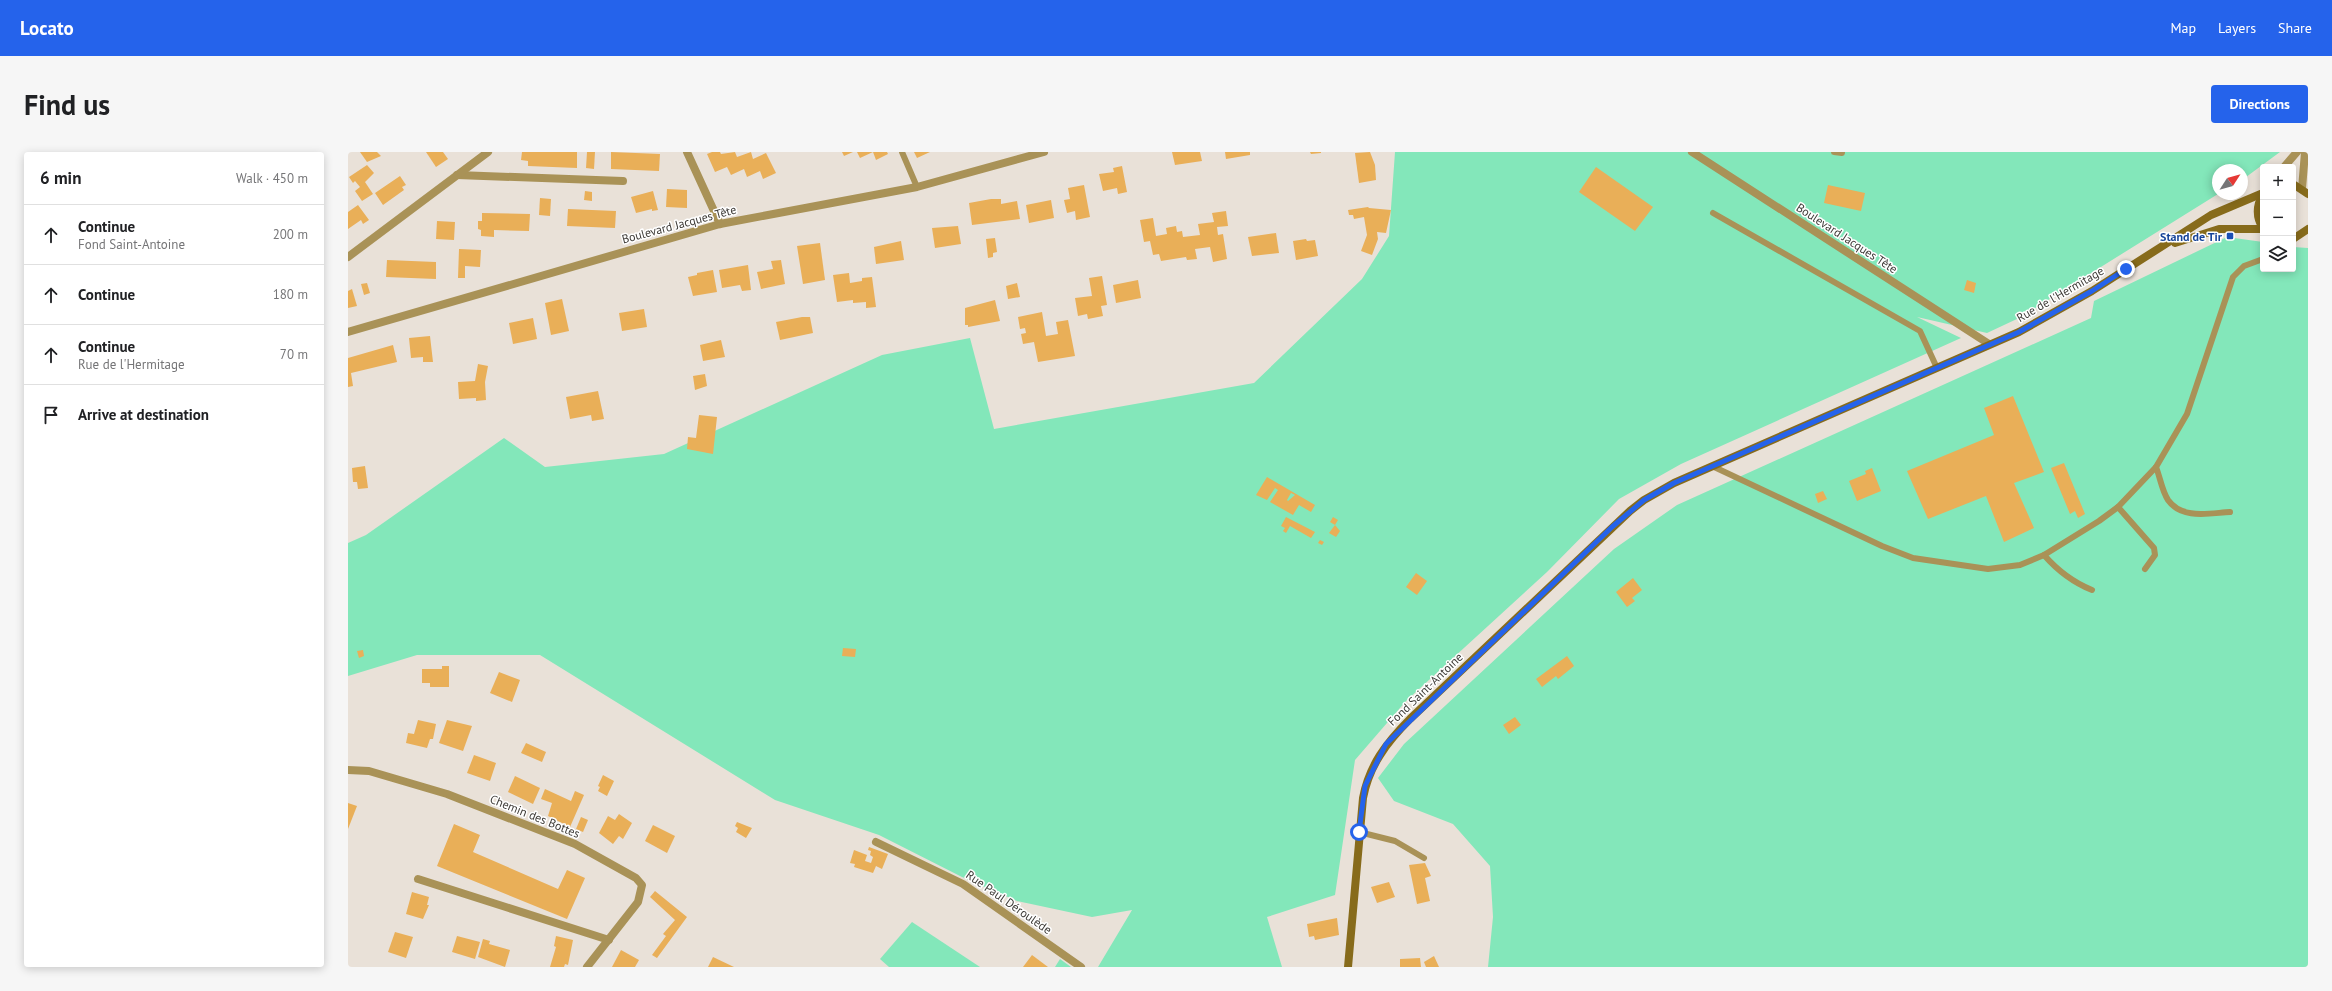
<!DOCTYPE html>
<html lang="en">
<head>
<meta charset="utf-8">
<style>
	:root { --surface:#fff; --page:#f6f6f6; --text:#202124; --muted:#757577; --line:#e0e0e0; --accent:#2563eb }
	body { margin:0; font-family:"PT Sans",sans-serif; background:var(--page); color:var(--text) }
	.controls { position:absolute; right:12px; top:12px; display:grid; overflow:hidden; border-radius:4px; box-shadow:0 2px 10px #0003 }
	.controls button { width:36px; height:36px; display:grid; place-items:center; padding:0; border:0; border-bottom:1px solid var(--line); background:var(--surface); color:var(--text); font:20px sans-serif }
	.compass { position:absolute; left:1864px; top:12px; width:36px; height:36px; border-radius:50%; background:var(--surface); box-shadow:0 2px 10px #0003; rotate:54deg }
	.stop { position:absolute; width:12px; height:12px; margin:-9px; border:3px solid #2563eb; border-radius:50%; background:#fff }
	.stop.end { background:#2563eb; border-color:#fff; box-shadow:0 1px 4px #0008 }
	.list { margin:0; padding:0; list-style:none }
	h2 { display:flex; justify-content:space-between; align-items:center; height:52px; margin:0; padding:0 16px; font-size:17px }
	h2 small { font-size:13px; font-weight:400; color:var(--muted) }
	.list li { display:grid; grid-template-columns:26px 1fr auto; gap:12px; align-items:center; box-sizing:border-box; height:60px; padding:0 16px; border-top:1px solid var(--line) }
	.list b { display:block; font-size:15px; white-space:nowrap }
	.list p { margin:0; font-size:13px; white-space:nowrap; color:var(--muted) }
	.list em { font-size:13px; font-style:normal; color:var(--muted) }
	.icon { flex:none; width:22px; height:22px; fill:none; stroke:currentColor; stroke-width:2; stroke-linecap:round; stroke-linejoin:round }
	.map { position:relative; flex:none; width:1960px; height:815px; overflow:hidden; border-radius:4px }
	header { display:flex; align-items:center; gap:24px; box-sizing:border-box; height:56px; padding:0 20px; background:var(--accent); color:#fff }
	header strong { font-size:19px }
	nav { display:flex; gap:22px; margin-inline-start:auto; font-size:14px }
	.intro { display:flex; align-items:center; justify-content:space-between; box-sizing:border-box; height:96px; padding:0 24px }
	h1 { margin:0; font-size:28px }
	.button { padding:10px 18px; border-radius:4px; background:var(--accent); color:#fff; font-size:14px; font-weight:700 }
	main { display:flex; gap:24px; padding:0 24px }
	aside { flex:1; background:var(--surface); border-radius:4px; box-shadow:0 2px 10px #0003 }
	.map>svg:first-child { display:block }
</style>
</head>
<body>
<header>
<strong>Locato</strong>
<nav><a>Map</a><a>Layers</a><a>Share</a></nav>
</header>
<div class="intro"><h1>Find us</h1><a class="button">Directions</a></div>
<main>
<aside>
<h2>6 min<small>Walk · 450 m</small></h2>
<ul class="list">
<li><svg class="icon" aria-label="ahead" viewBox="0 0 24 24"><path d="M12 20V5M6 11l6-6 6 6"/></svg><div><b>Continue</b><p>Fond Saint-Antoine</p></div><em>200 m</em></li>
<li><svg class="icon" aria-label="ahead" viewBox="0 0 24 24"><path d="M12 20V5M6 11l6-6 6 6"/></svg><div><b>Continue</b></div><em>180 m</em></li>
<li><svg class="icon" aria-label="ahead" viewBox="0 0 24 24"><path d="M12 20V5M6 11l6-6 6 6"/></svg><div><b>Continue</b><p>Rue de l'Hermitage</p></div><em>70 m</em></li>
<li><svg class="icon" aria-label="arrive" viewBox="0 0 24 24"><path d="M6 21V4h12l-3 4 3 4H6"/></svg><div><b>Arrive at destination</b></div></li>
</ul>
</aside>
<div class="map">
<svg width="1960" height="815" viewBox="0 0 1960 815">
	<rect width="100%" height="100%" fill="#e9e1d8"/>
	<g fill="#83e7ba">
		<path d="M1047,0H1932L1894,28V18H1870V42L1671,166L1639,181L1569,165L1613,186L1333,312L1271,347L1199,420L1058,549L1007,608L987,743L919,765L934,815H750L784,758L744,765L669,749L614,725L531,683L427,648L192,503H69L0,524V391L18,383L156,286L197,315L316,302L534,203L622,186L646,277L906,231L1014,127L1041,84Z"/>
		<path d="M1879,85L1915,90V117H1945V95L1960,96V815H1140L1145,765L1142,714L1105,672L1046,649L1030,626L1056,592L1266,397L1329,353L1743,166L1746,149Z"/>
		<path d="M564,770L632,815H541L532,807Z"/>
		<path d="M712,807L723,815H707Z"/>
	</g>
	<g fill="#e9af58" fill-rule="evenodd">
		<path d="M12,0H29L33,4L19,10Z"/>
		<path d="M78,0H95L100,7L88,15Z"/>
		<path d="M174,0H229V16L180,14V9L173,8Z"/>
		<path d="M239,0H247L246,17L238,16Z"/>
		<path d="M263,0L312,2L311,19L263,17Z"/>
		<path d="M364,0H372L373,2L387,0L389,5L403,0L405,7L418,1L428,21L415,27L412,19L399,25L396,17L383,23L379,15L367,20L359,2Z"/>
		<path d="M494,0H505L496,4Z"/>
		<path d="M509,0H539L540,2L528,8L525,0L512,6Z"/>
		<path d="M566,0H582L569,6Z"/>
		<path d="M824,0H852L854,9L827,13Z"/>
		<path d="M877,0H902V3L878,7Z"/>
		<path d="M962,0H973V1L963,2Z"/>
		<path d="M1022,0L1027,13L1028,28L1011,31L1007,1Z"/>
		<path d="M19,13L26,21L17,30L25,42L14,49L7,39L12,35L7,29L5,31L1,25Z"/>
		<path d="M774,14L779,40L770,42L769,36L755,39L751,22L766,20L765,16Z"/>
		<path d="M1248,15L1305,55L1287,79L1231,40Z"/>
		<path d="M52,24L58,33L54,35L56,38L35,53L27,41Z"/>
		<path d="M736,33L742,65L728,68L727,59L719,61L716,48L722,47L720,36Z"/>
		<path d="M1480,33L1517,41L1513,59L1476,51Z"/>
		<path d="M319,37L339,38V56L318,55Z"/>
		<path d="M237,39L244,40V49L236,48Z"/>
		<path d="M305,39L310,58L304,59V57L288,61L283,45Z"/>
		<path d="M192,46L203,47L202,64L191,63Z"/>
		<path d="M643,47H653V52L669,49L672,67L624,73L621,51Z"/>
		<path d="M703,48L706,66L681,71L678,53Z"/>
		<path d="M10,53L21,68L15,72L13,68L0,77V60Z"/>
		<path d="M1020,55L1021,56L1043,58L1038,81L1029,80L1030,87L1024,103L1013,99L1019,83L1016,65L1006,67L1005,63H1001L1000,58Z"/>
		<path d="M220,57L268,59L267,76L219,74Z"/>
		<path d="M878,59L880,74L869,75L870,83L875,82L879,107L865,110L862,95L847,97L849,107L839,108L838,105L813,109L811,102L805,103L802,89L796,90L792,68L805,66L808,84L819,82L818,76L828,74L829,80L834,79L835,85L852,83L850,72L866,70L864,61Z"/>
		<path d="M134,61L182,62L181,79L146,78V85L133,84V78L130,77V69H134Z"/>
		<path d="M89,69L107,70L106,88L88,87Z"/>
		<path d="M610,74L613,92L587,96L584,76Z"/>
		<path d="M928,81L931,101L904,104L900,85Z"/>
		<path d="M647,86L649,100L645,101V105L640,106L638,87Z"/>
		<path d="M958,87L959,89L967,88L970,104L948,108L945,89Z"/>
		<path d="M553,89L556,108L528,112L526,95Z"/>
		<path d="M472,91L477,128L455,132L449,94Z"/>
		<path d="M111,97L133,98L132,115L117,114V126H110Z"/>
		<path d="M39,108L88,110V127L38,125Z"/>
		<path d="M433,108L437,132L413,137L409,120L425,117L423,109Z"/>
		<path d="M400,113L403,138L394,139L392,133L374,136L371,118Z"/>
		<path d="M365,118L369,140L345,144L340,125L349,123V121Z"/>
		<path d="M501,121L502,131L514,129V126L524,125L528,155L518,156V150L505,151V148L489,150L485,123Z"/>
		<path d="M754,124L759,153L753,154L755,164L740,167L739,162L730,164L727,146L744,144L741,126Z"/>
		<path d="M790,128L793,146L768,151L765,133Z"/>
		<path d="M1619,128L1628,131L1626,141L1616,138Z"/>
		<path d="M19,131L22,141L16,143L13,132Z"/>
		<path d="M669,131L672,145L660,147L658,134Z"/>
		<path d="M4,137L9,154L0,156V139Z"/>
		<path d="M214,147L221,179L203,183L197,151Z"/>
		<path d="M647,148L652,169L620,175V173H617V156Z"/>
		<path d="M296,157L299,175L274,179L271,161Z"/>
		<path d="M694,160L698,184L710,182L708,170L720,168L727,204L690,210L686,190L675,192L673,182L678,181L677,176L672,177L670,165Z"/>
		<path d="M454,165H462L465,181L432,188L428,170Z"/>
		<path d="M185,166L189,187L165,192L161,171Z"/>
		<path d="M82,184L85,210H75V205L63,206L61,186Z"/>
		<path d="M373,188L377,205L355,209L352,193Z"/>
		<path d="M45,193L49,210L3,221L5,234L0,235V206Z"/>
		<path d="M130,212L140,214L137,230L138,248L128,249V246L111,247L110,230L127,229Z"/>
		<path d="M357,222L359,234L347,238L345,224Z"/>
		<path d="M250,239L256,267L244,269L243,263L222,267L218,245Z"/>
		<path d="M1665,244L1696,320L1666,331L1686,376L1656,390L1638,344L1580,367L1559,319L1646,283L1636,256Z"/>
		<path d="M351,263L369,265L365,302L339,297L340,285L348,286Z"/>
		<path d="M1716,311L1737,362L1730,366L1727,359L1722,362L1703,316Z"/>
		<path d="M17,314L20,336L10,337L9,330H5L4,316Z"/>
		<path d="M1524,316L1533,339L1509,349L1501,329L1518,322L1517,319Z"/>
		<path d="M919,325L967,353L963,360L951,353L945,363L922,350L930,338L927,336L919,348L908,343ZM943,341L947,343L940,349L939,348Z"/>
		<path d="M1475,339L1479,347L1470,351L1467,342Z"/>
		<path d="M938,365L967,380L963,386L942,374L938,381L935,379L937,376L933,374Z"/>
		<path d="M985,365L990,368L987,373L982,370Z"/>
		<path d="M987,373L992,379L988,385L981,381Z"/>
		<path d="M972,388L976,390L974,393L970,391Z"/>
		<path d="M1068,421L1079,429L1069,443L1058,435Z"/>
		<path d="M1285,426L1294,438L1284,446L1287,449L1279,455L1268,440Z"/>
		<path d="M495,496L508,497L507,505L494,504Z"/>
		<path d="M15,498L16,504L11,506L9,499Z"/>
		<path d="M1219,504L1226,514L1210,527L1208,524L1194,535L1188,527Z"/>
		<path d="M94,514H101V535H82V531H74V517H94Z"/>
		<path d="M151,520L172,528L164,550L142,541Z"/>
		<path d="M1167,565L1173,573L1161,582L1155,573Z"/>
		<path d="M70,568L88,572L85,587H82L79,596L58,591L60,581L66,582Z"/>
		<path d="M99,568L124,574L115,599L91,591Z"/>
		<path d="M178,591L198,600L194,610L173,601Z"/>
		<path d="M126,603L148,611L142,629L119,621Z"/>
		<path d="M255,623L266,629L259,644L250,639L252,635L250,634Z"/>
		<path d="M167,624L192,636L185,652L160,640Z"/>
		<path d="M197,637L223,649L227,639L236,643L222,675L200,664L204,651L193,647Z"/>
		<path d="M0,651L9,654L0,677Z"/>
		<path d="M271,662L284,671L275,687L271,684L265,692L251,681L260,664L267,668Z"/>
		<path d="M233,665L240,668L235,680L228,677Z"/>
		<path d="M389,670L404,676L398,686L388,680L390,676L387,674Z"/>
		<path d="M106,672L132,683L125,700L210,737L219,718L237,726L219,767L89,714Z"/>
		<path d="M305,673L327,684L319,701L297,689Z"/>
		<path d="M521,695L540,702L534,717L528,714L525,721L506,715L507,712L502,711L506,698L519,703L517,709L523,711L525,705L522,703L523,699L520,698Z"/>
		<path d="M1077,711L1083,724L1077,726L1082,749L1069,752L1061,713Z"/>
		<path d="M1041,730L1047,745L1029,751L1023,735Z"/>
		<path d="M307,739L339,765L309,806L304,803L318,784L315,782L327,768L302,745Z"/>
		<path d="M64,740L81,745L79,753H81L75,767L58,762Z"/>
		<path d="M989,766L991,783L967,788L966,784L961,785L959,772Z"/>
		<path d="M47,780L65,785L58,806L40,800Z"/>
		<path d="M109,784L132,790L127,807L104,800Z"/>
		<path d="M208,784L225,788L220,813L217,812L216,815H202L208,795L206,794Z"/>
		<path d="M135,787L142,789L141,792L162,798L157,815L130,805Z"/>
		<path d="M273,798L291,808L287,815H264Z"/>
		<path d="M684,803L700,815H675Z"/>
		<path d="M1086,804L1091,815H1078L1076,810Z"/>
		<path d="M365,805L386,815H360Z"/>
		<path d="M1072,806L1073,815H1052V807Z"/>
	</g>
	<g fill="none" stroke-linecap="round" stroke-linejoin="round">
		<g stroke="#a99257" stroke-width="6">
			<path d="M554,0L569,35"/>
			<path d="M1486,0L1494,1"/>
			<path d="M1365,61L1572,179L1589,216"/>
			<path d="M1364,314L1534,394L1565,406L1640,417L1672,413L1696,403L1751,369L1770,355L1808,315L1839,262L1885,125L1896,114L1915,107"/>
			<path d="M1808,315C1812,325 1814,339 1820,348C1834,368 1862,361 1882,360"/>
			<path d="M1770,355L1806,396L1807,403L1797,417"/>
			<path d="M1696,403C1710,419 1724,430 1744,438"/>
			<path d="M1011,680L1047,689L1076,706"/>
		</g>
		<g stroke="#a99257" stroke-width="8">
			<path d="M339,0L372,72"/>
			<path d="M1936,15L1949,0"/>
			<path d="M109,23L275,29"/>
			<path d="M1954,37L1957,0"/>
			<path d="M0,105L140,0"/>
			<path d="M0,618L21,619L99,642L227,692L288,726L294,733L290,750L239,815"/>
			<path d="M528,690L615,732L733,815"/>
			<path d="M70,727L261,788"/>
		</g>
		<g stroke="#a99257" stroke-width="8">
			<path d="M1344,0L1641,192"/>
			<path d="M0,180L372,72L569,35L696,0"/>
		</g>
		<g stroke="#876b1b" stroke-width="8">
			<path d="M1945,32L1960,42"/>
			<path d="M1915,43C1908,53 1908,66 1915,76"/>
			<path d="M1945,87L1960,77"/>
			<path d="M1827,91L1871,77H1915"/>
			<path d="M1000,815L1015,646C1021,614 1038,591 1062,567L1282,359L1296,348L1326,331L1671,180L1744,139L1863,63L1915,41"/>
		</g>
	</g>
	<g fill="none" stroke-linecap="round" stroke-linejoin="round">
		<path stroke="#2563eb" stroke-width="5" d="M1011,680L1017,634L1038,592L1264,375L1296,348L1326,331L1671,180L1744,139L1778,117"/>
	</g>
	<rect fill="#1a4fb4" stroke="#fff" stroke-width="1.5" x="1878" y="80" width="8" height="8" rx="2"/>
	<g text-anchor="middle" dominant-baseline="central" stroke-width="3" stroke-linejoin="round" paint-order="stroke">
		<g font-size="12" fill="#3e3b37" stroke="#fff">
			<text transform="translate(331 72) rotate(-15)">Boulevard Jacques Tête</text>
			<text transform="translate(1499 86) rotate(33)">Boulevard Jacques Tête</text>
			<text transform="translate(1712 142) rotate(-30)">Rue de l'Hermitage</text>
			<text transform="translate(1077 537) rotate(-44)">Fond Saint-Antoine</text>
			<text transform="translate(187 664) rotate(22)">Chemin des Bottes</text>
			<text transform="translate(661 750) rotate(35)">Rue Paul Déroulède</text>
		</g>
		<g font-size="12" font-weight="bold" fill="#164399" stroke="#fff" text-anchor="end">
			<text x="1874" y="84">Stand de Tir</text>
		</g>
	</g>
</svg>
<div class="controls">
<button>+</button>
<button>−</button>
<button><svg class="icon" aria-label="layers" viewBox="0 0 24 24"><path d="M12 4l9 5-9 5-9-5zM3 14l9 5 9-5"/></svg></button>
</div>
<svg class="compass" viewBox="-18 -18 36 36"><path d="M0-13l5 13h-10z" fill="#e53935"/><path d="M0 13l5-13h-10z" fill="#757577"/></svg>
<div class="stop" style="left:1011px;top:680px"></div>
<div class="stop end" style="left:1778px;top:117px"></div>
</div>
</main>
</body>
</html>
